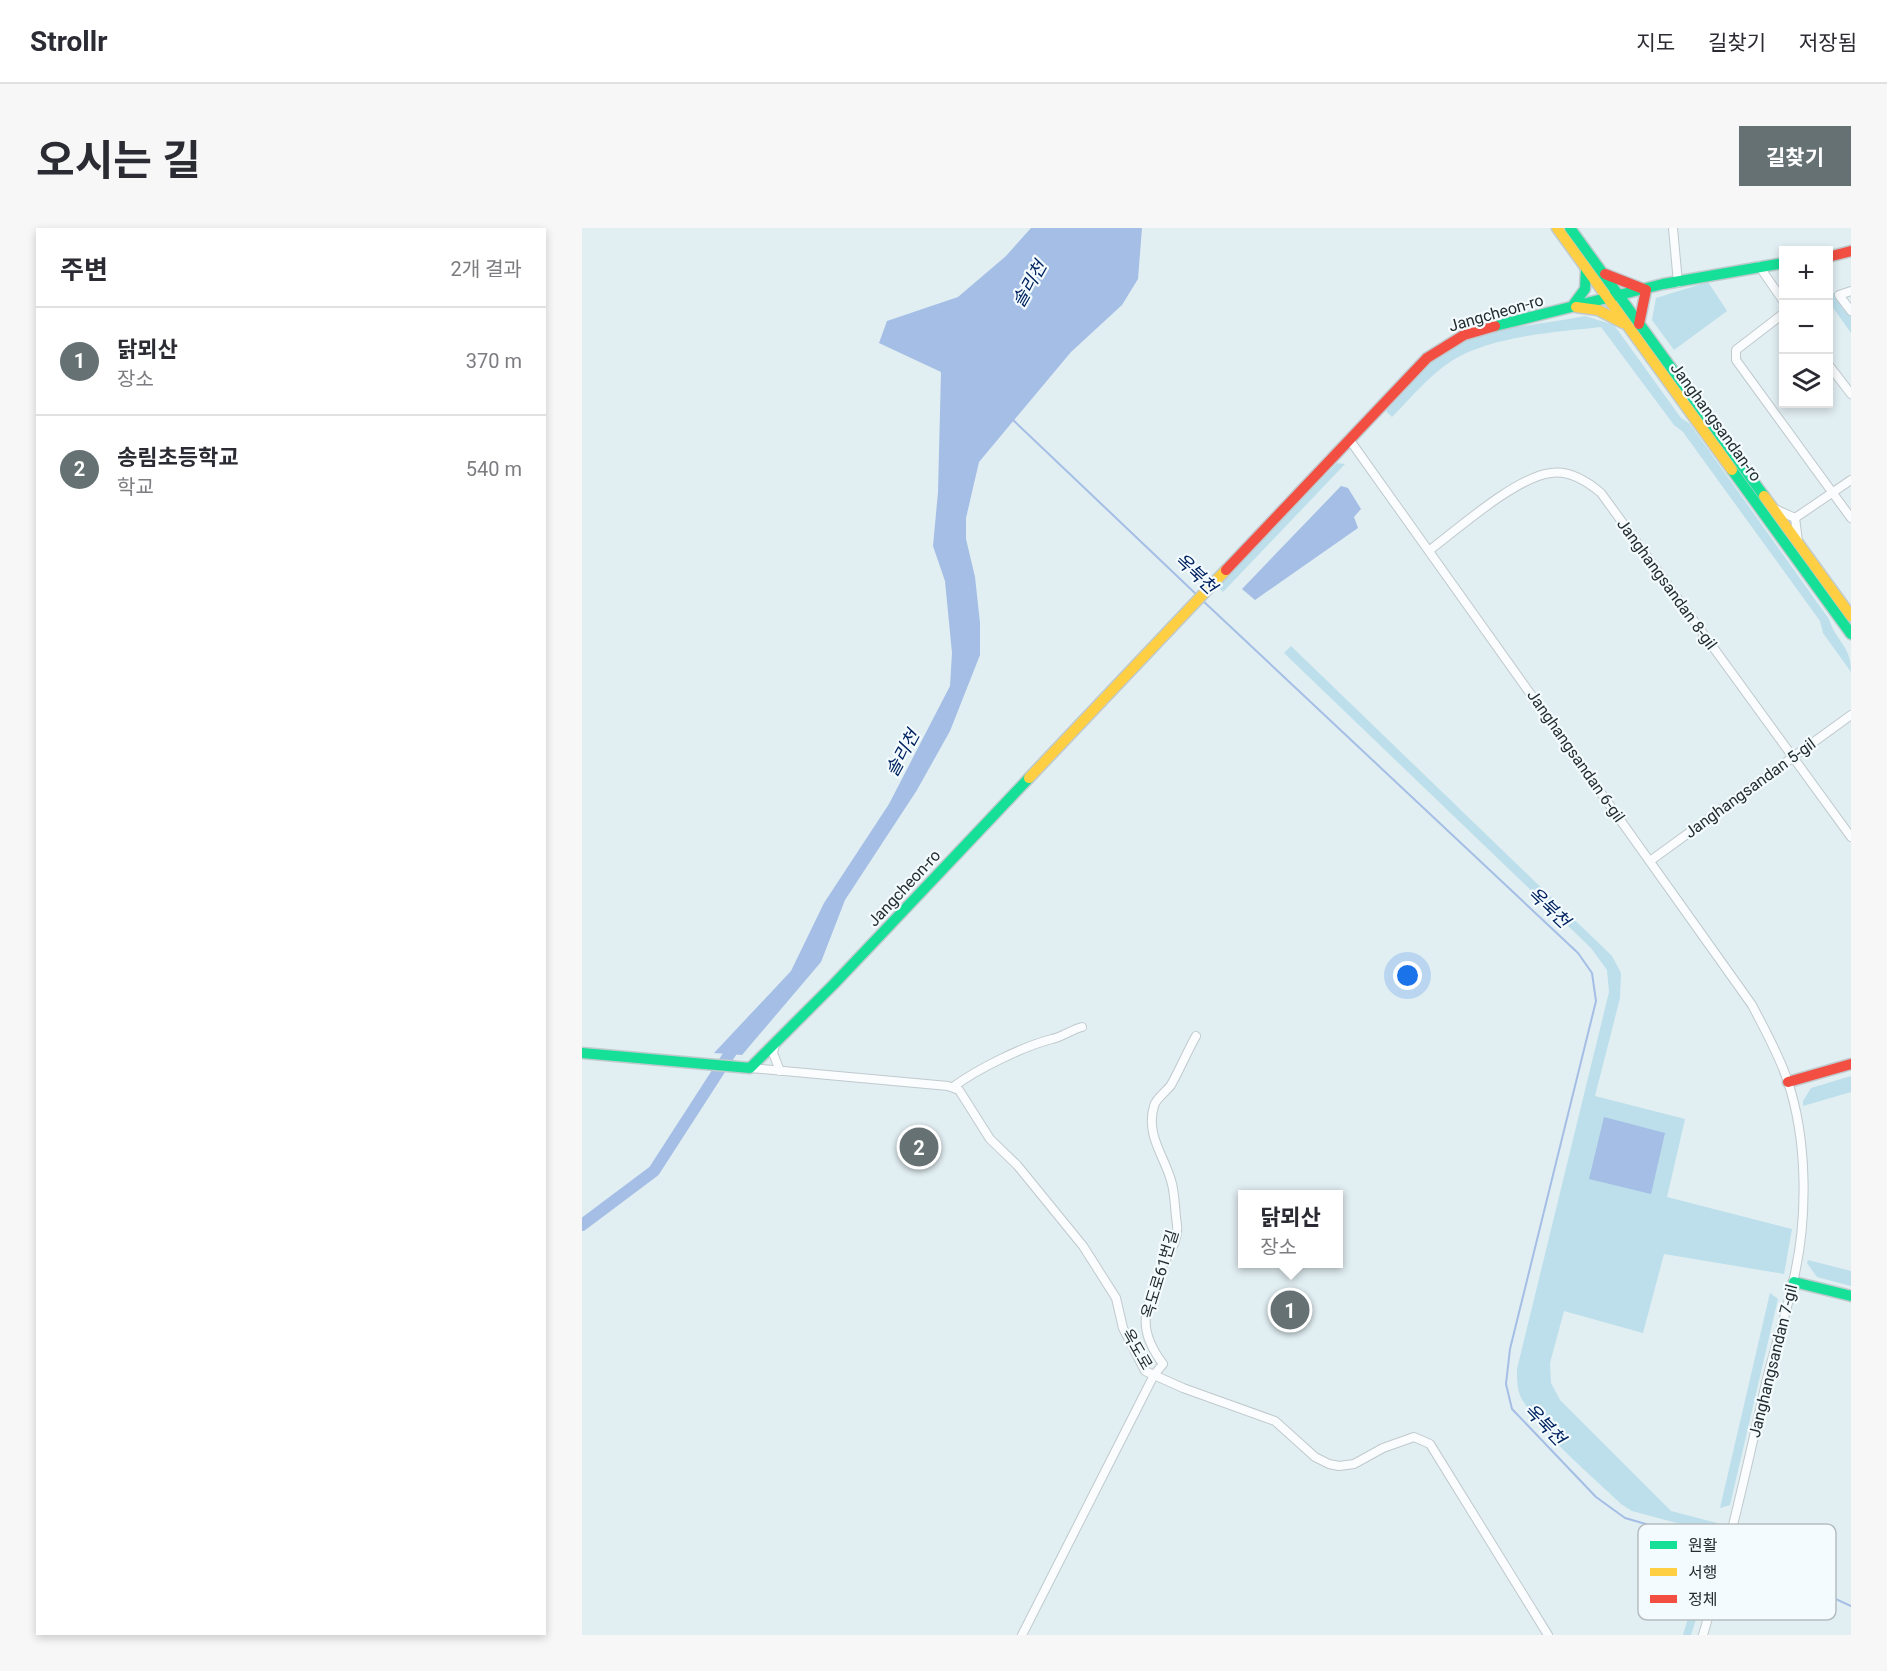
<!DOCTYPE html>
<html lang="ko">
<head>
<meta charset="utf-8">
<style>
	:root { --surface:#fff; --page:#f7f7f7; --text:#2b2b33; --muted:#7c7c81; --line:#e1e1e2; --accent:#667173 }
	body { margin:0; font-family:Roboto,"Noto Sans KR",sans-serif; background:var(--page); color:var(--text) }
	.controls { position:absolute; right:18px; top:18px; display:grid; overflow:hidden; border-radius:0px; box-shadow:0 3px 9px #0003 }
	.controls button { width:54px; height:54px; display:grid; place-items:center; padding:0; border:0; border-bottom:2px solid var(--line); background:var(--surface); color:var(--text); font:30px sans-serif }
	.you { position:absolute; left:826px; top:748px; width:21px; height:21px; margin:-15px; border:4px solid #fff; border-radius:50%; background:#1a73e8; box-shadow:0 0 0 9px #1a73e833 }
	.badge { display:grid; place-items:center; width:39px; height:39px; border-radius:50%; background:var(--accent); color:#fff; font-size:20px; font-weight:700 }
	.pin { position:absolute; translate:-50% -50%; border:3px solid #fff; box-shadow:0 2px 6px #0006 }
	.popup { position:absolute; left:656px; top:962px; width:105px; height:78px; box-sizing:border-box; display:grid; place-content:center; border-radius:0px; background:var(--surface); filter:drop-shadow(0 2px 4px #0005); font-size:20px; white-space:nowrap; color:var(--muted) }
	.popup b { font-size:22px; color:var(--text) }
	.popup::after { content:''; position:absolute; left:50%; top:100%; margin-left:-12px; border:12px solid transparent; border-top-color:var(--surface) }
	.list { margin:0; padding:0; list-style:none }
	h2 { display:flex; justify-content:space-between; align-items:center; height:78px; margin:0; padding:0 24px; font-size:26px }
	h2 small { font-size:20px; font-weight:400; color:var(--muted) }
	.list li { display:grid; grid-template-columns:39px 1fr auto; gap:18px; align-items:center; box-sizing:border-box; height:108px; padding:0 24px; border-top:2px solid var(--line) }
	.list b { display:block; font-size:22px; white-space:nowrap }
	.list p { margin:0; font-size:20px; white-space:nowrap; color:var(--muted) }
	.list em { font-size:20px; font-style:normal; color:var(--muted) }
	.icon { flex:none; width:33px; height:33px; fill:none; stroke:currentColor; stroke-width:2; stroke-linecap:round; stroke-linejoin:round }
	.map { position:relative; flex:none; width:1269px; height:1407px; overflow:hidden; border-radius:0px }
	header { display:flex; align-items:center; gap:36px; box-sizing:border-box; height:84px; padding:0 30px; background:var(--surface); border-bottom:2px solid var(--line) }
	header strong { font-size:28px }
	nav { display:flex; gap:33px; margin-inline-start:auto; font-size:21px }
	.intro { display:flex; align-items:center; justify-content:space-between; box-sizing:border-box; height:144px; padding:0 36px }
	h1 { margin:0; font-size:42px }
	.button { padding:15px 27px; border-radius:0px; background:var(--accent); color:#fff; font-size:21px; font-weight:700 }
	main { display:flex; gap:36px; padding:0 36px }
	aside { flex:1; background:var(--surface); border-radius:0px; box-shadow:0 3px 9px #0003 }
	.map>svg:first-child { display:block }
</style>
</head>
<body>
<header>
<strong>Strollr</strong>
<nav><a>지도</a><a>길찾기</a><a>저장됨</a></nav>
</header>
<div class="intro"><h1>오시는 길</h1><a class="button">길찾기</a></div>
<main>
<aside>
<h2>주변<small>2개 결과</small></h2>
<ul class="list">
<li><span class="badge">1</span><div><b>닭뫼산</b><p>장소</p></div><em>370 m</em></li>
<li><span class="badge">2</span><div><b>송림초등학교</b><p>학교</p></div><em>540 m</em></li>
</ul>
</aside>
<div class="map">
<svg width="1269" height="1407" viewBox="0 0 1269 1407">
	<rect width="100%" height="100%" fill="#e1eef2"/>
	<g fill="#bcdfeb">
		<path d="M1126,54L1145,83L1092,122L1070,92L1074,70Z"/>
		<path d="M1246,58L1269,88V105L1247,74Z"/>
		<path d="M1003,88L1032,97L1099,190L1108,196L1247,391C1254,414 1269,417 1269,444L1241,405L1238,393L1101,204L1092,197L1019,99C974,104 910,108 871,132C848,146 829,170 810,189L804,183C824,161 844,133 871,119C911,98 960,97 1003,88Z"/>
		<path d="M755,235L763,236L641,364L635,358Z"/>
		<path d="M709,418L1030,728L1039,745L1038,770L1013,868L1103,891L1085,969L1210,1001L1202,1046L1082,1026L1061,1105L982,1083L968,1135L969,1155L978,1172L1089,1283L1135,1295L1140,1302L1137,1311L1131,1310L1132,1305L1050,1283L1039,1276C1008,1246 966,1212 943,1176C935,1166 935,1154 935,1141L1027,764L1025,742L1009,720L702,425Z"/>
		<path d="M1269,848V864L1221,878V873L1229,860Z"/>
		<path d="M1226,1032L1269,1043V1058L1235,1049L1225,1035Z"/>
		<path d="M1188,1065L1196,1071L1148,1277L1138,1280Z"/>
		<path d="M1126,1324L1134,1327L1109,1407H1101Z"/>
	</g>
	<g fill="#a4bee5">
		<path d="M449,0H560L556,51L540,77L489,124L397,234L384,290V311L393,349L398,395V427L368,503L335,562L263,672L239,734L160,827L132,825L209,743L242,675L307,576L368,458L370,425L363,353L351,318L356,264L359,144L297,115L305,93L376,69L424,28Z"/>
		<path d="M759,258L766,260L779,281L772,289L776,300L673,372L660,361Z"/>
		<path d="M1022,889L1083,905L1069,966L1007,951Z"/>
	</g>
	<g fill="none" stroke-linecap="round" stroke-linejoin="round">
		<g stroke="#a4bee5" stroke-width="2">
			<path d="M429,190L616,368"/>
			<path d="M620,372L996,725L1010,745L1014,773L928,1121L924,1156L930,1181L1014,1269L1043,1290L1119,1312"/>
			<path d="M1157,1326L1269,1378"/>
		</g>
		<path stroke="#a4bee5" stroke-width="12" d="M0,997L72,943L156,813"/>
		<g stroke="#c0cace" stroke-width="10">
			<g id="street">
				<path d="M1091,0L1096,55"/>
				<path d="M1177,38L1202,74"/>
				<path d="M1269,63L1257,67L1269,83"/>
				<path d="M1202,85L1154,122V132L1269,290"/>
				<path d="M1246,136L1269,166"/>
				<path d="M767,211L1170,777C1183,802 1196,825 1205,851C1226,912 1226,992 1211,1054C1204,1088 1192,1121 1184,1155C1165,1240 1146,1324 1121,1407"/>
				<path d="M1193,281L1213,290"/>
				<path d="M1213,290L1269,252"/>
				<path d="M1213,290L1216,313"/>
				<path d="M848,322C877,300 934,249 969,245C988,242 1006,254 1019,265L1269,609"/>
				<path d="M1068,633L1269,487"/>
				<path d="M193,817L191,825L198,843"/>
				<path d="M168,840L366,858L377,862L408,911L435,937L501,1018L534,1070L541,1100L563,1143L601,1160L693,1193L733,1229L747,1236L757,1238L772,1236L801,1220L832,1209L848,1216L966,1407"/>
				<path d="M371,859C395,841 442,818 470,811C480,809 489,802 500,799"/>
				<path d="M440,1407L572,1147L581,1136C554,1100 563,1083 578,1043C584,1028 597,1015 595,997C593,984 593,968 590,956C584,930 563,908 572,878C574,870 584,864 589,857C598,841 605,824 614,808"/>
			</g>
		</g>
		<g stroke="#c0cace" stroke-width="13">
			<g id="fast">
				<path d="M988,0L1182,268"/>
				<path d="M992,76L1003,61L1004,42"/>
				<path d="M913,98L1081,56L1202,35"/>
				<path d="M1150,242L1269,406"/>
				<path d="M0,825L168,840L252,756L447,550"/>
				<path d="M1212,1054L1269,1068"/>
			</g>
		</g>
		<g stroke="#c0cace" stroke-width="13">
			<g id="slow">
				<path d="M975,0L1150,242"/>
				<path d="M994,79L1016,82L1041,95"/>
				<path d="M1182,268L1269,388"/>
				<path d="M447,550L644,342"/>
			</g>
		</g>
		<g stroke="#c0cace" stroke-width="13">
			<g id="jam">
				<path d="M1246,29L1269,23"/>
				<path d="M1023,46L1064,62L1057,96"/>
				<path d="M644,342L845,130L882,107L913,98"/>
				<path d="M1206,854L1269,836"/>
			</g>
		</g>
		<use href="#street" stroke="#fafcfd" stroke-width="8"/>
		<use href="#fast" stroke="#16e098" stroke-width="10"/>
		<use href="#slow" stroke="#ffcf43" stroke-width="10"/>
		<use href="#jam" stroke="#f24e42" stroke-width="10"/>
	</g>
	<g text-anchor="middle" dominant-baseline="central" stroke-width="4.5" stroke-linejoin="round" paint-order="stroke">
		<g font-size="16" fill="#242d2f" stroke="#f3fbfe">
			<text transform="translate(914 85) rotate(-16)">Jangcheon-ro</text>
			<text transform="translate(1134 194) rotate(54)">Janghangsandan-ro</text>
			<text transform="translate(1085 356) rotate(54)">Janghangsandan 8-gil</text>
			<text transform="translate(994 528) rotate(55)">Janghangsandan 6-gil</text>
			<text transform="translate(1168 560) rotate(-36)">Janghangsandan 5-gil</text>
			<text transform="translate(322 660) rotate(-47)">Jangcheon-ro</text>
			<text transform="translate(578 1046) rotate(-73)">옥도로61번길</text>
			<text transform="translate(555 1121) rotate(60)">옥도로</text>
			<text transform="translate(1191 1133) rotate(-76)">Janghangsandan 7-gil</text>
		</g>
		<g font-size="18" font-style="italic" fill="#012461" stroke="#f3fbfe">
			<text transform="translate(447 56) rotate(-60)">솔리천</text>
			<text transform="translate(614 345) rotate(43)">옥북천</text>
			<text transform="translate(320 525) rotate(-61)">솔리천</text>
			<text transform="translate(967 679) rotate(43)">옥북천</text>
			<text transform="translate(963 1196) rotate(46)">옥북천</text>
		</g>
	</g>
	<rect x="1056" y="1296" width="198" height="96" rx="9" fill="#f3fbfe" stroke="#b5bdc0" stroke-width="1.5"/>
	<rect x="1068" y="1313" width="27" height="8" fill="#16e098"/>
	<rect x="1068" y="1340" width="27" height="8" fill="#ffcf43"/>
	<rect x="1068" y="1367" width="27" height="8" fill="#f24e42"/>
	<g font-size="16" fill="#242d2f">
		<text x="1106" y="1323">원활</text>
		<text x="1106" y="1350">서행</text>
		<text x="1106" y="1377">정체</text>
	</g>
</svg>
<div class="controls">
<button>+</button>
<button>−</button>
<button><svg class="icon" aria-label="layers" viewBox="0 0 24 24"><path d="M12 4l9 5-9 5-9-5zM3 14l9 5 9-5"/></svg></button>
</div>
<div class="you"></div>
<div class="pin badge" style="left:708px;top:1082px">1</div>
<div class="popup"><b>닭뫼산</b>장소</div>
<div class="pin badge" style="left:337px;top:919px">2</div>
</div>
</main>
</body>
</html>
